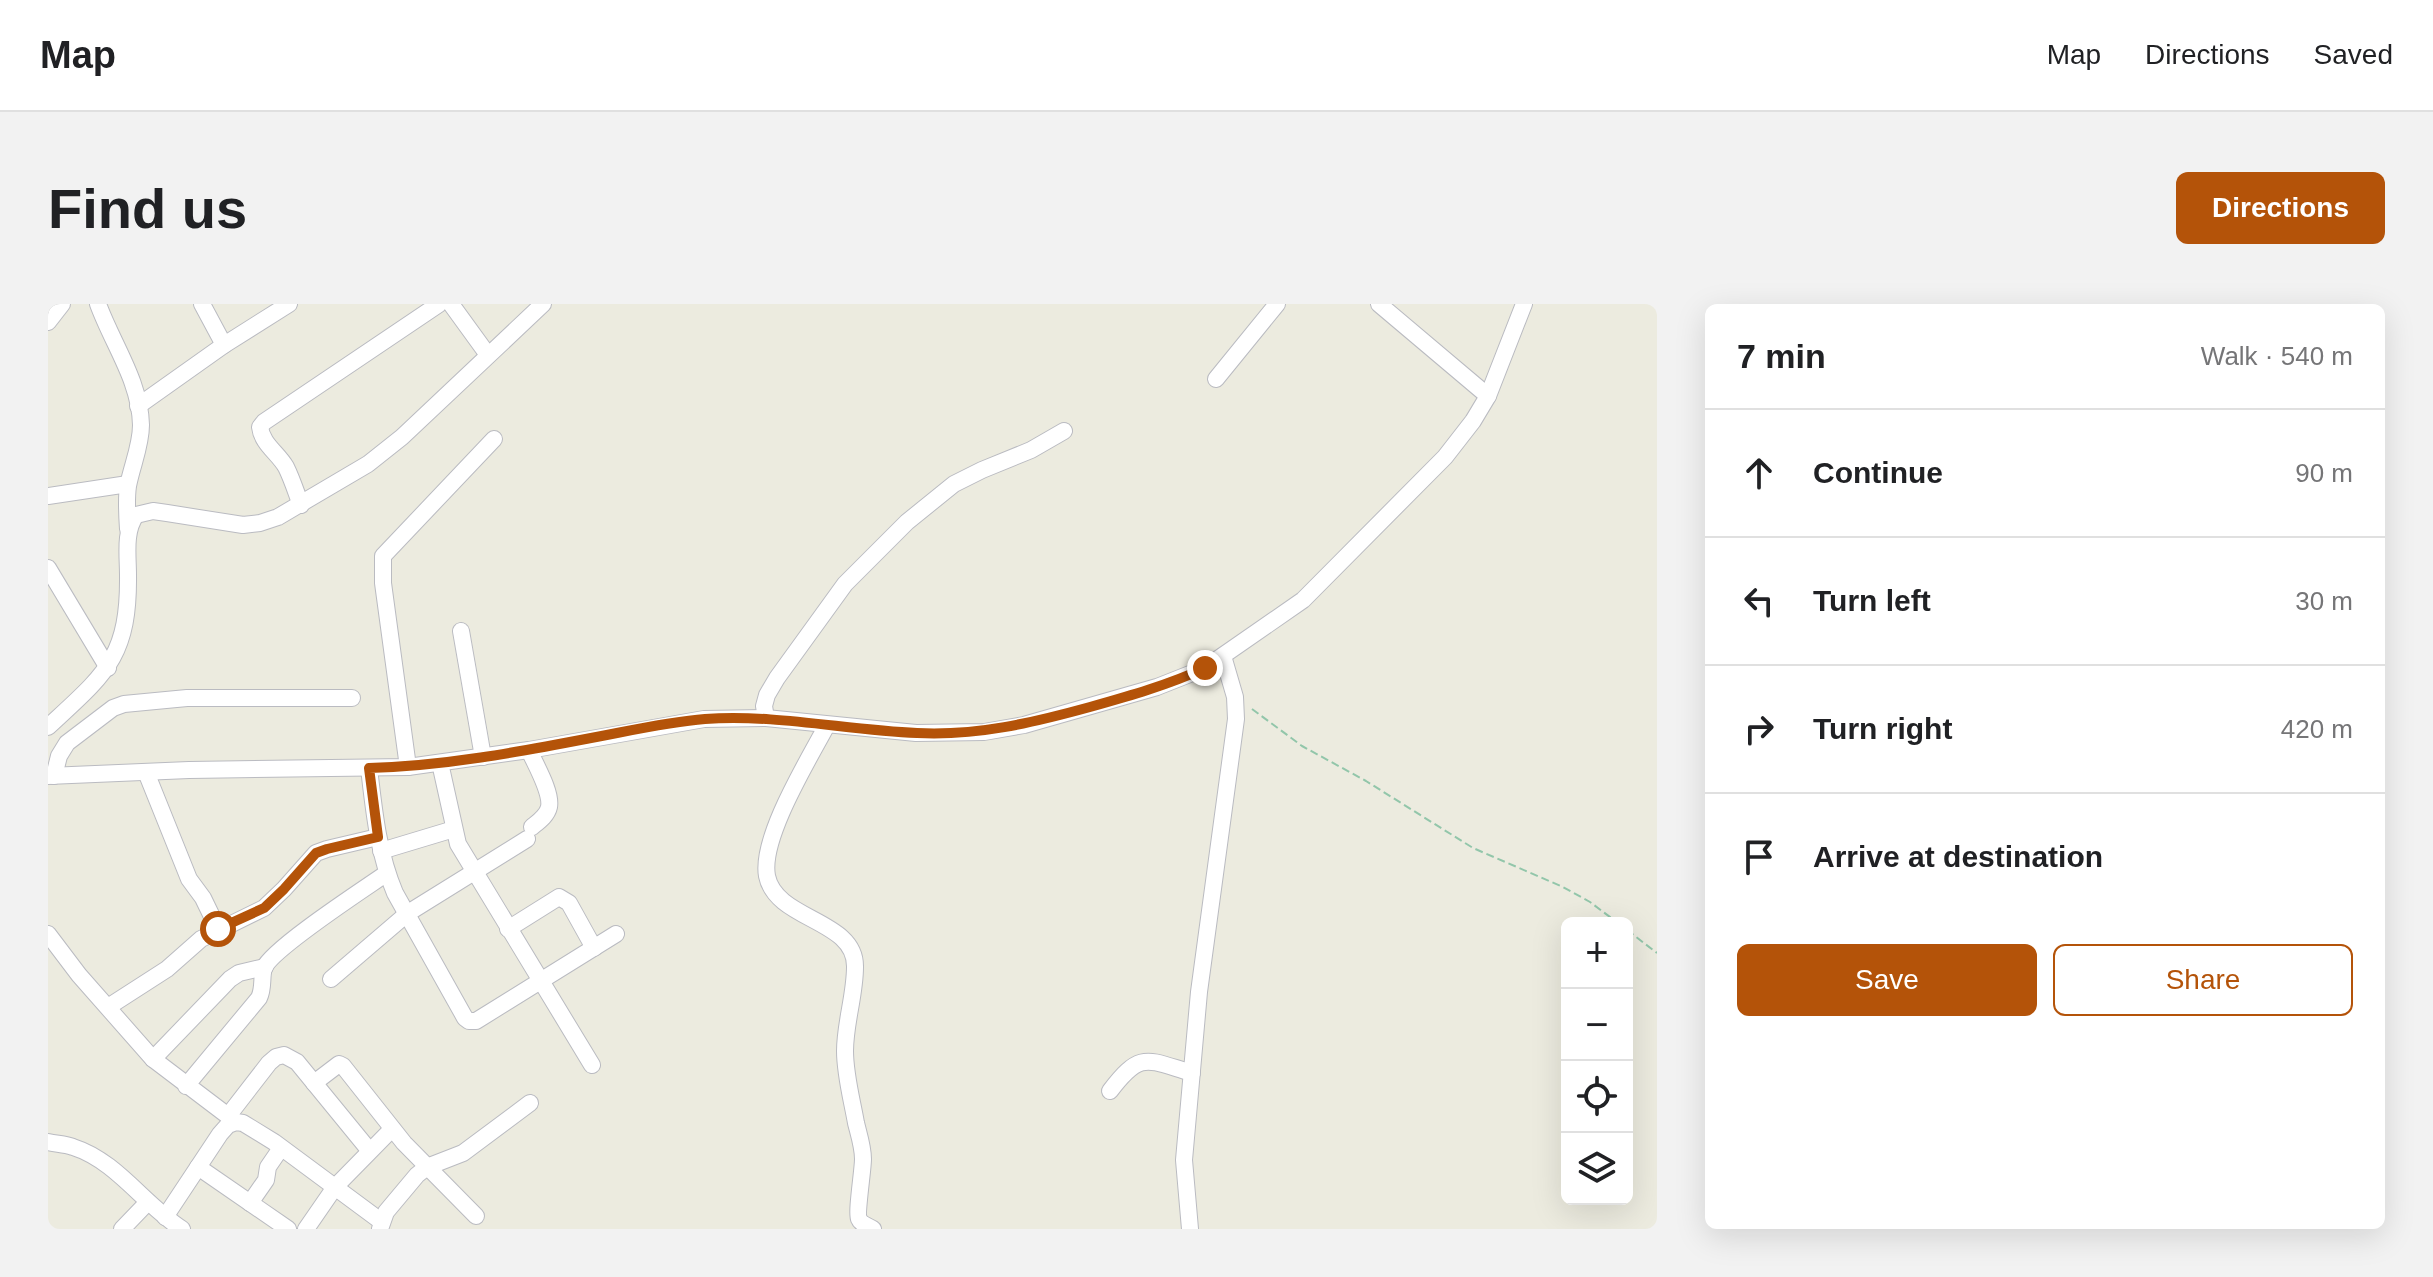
<!DOCTYPE html>
<html lang="en">
<head>
<meta charset="utf-8">
<style>
	:root { --surface:#fff; --page:#f2f2f2; --text:#202124; --muted:#757577; --line:#e0e0e0; --accent:#b45309 }
	body { margin:0; font-family:Helvetica,sans-serif; background:var(--page); color:var(--text) }
	.controls { position:absolute; right:24px; bottom:24px; display:grid; overflow:hidden; border-radius:12px; box-shadow:0 8px 32px #0002 }
	.controls button { width:72px; height:72px; display:grid; place-items:center; padding:0; border:0; border-bottom:2px solid var(--line); background:var(--surface); color:var(--text); font:40px sans-serif }
	.stop { position:absolute; width:24px; height:24px; margin:-18px; border:6px solid #b45309; border-radius:50%; background:#fff }
	.stop.end { background:#b45309; border-color:#fff; box-shadow:0 2px 8px #0008 }
	.list { margin:0; padding:0; list-style:none }
	h2 { display:flex; justify-content:space-between; align-items:center; height:104px; margin:0; padding:0 32px; font-size:34px }
	h2 small { font-size:26px; font-weight:400; color:var(--muted) }
	.list li { display:grid; grid-template-columns:52px 1fr auto; gap:24px; align-items:center; box-sizing:border-box; height:128px; padding:0 32px; border-top:2px solid var(--line) }
	.list b { display:block; font-size:30px; white-space:nowrap }
	.list em { font-size:26px; font-style:normal; color:var(--muted) }
	.actions { display:flex; gap:16px; padding:24px 32px }
	.actions a { flex:1; padding:18px 0; border:2px solid var(--accent); border-radius:12px; text-align:center; font-size:28px; color:var(--accent) }
	.actions .main { background:var(--accent); color:#fff }
	.icon { flex:none; width:44px; height:44px; fill:none; stroke:currentColor; stroke-width:2; stroke-linecap:round; stroke-linejoin:round }
	.map { position:relative; flex:none; width:1609px; height:925px; overflow:hidden; border-radius:12px }
	header { display:flex; align-items:center; gap:48px; box-sizing:border-box; height:112px; padding:0 40px; background:var(--surface); border-bottom:2px solid var(--line) }
	header strong { font-size:38px }
	nav { display:flex; gap:44px; margin-inline-start:auto; font-size:28px }
	.intro { display:flex; align-items:center; justify-content:space-between; box-sizing:border-box; height:192px; padding:0 48px }
	h1 { margin:0; font-size:56px }
	.button { padding:20px 36px; border-radius:12px; background:var(--accent); color:#fff; font-size:28px; font-weight:700 }
	main { display:flex; gap:48px; padding:0 48px }
	aside { flex:1; background:var(--surface); border-radius:12px; box-shadow:0 8px 32px #0002 }
	.map>svg:first-child { display:block }
</style>
</head>
<body>
<header>
<strong>Map</strong>
<nav><a>Map</a><a>Directions</a><a>Saved</a></nav>
</header>
<div class="intro"><h1>Find us</h1><a class="button">Directions</a></div>
<main>
<div class="map">
<svg width="1609" height="925" viewBox="0 0 1609 925">
	<rect width="100%" height="100%" fill="#ecebdf"/>
	<g fill="none" stroke-linecap="round" stroke-linejoin="round">
		<g stroke="#babbc1" stroke-width="18">
			<g id="minor">
				<path d="M50,0C65,41 92,77 93,121C93,142 84,161 80,182C78,196 79,210 80,225"/>
				<path d="M154,0L176,41"/>
				<path d="M403,0L440,51"/>
				<path d="M1331,0L1440,92"/>
				<path d="M0,18L14,0"/>
				<path d="M1168,75L1229,0"/>
				<path d="M90,102L176,41L241,0"/>
				<path d="M0,192L80,180"/>
				<path d="M253,201C248,188 244,175 238,163C230,149 214,140 212,123L216,118L391,0"/>
				<path d="M0,264L60,364"/>
				<path d="M413,327L435,453"/>
				<path d="M718,414L716,402L719,391L729,374L797,280L859,218L906,180L934,166L983,146L1016,127"/>
				<path d="M779,421C761,455 712,534 719,572C728,617 808,615 807,663C807,691 797,719 797,747C797,771 804,796 808,819C811,831 815,843 815,855C815,866 808,909 811,915C813,920 820,922 825,925"/>
				<path d="M0,423C57,370 81,354 80,271C80,251 76,228 88,211L105,207L119,209L195,221L212,219L230,213L320,160L354,133L495,0"/>
				<path d="M481,446C487,460 504,488 501,503C499,512 490,518 484,523"/>
				<path d="M392,459L410,540L544,761"/>
				<path d="M360,463L335,279V252L446,135"/>
				<path d="M321,464C326,507 330,549 347,589L417,714L421,717H428L568,630"/>
				<path d="M98,468L141,575L155,594L170,625"/>
				<path d="M0,472L141,466L360,463L481,446L656,415L718,414L868,429L936,428L976,421L1109,383L1157,364L1255,296L1397,153L1425,117L1440,92L1476,0"/>
				<path d="M6,472L11,452L19,439L65,404L76,400L139,394H304"/>
				<path d="M333,547L406,525"/>
				<path d="M460,625L511,593L521,599L546,644"/>
				<path d="M0,630L31,671L105,755L188,818"/>
				<path d="M283,675L360,609L479,535"/>
				<path d="M60,703L119,665L153,635L216,604L236,585L268,549L279,545L330,533"/>
				<path d="M105,755L182,675L191,669L217,663"/>
				<path d="M266,779L291,760L295,762L356,839L428,912"/>
				<path d="M138,782L211,694C216,684 213,673 216,664C225,644 316,585 339,569"/>
				<path d="M1062,787C1093,746 1099,756 1144,769"/>
				<path d="M180,812L221,759L228,753L236,751L249,758L321,846"/>
				<path d="M0,838C8,840 17,840 25,843C69,857 96,901 134,925"/>
				<path d="M150,863L240,925"/>
				<path d="M202,899L218,876L220,863L233,844"/>
				<path d="M117,913L172,830L180,821L188,818L195,819L226,838L334,918"/>
				<path d="M74,925L100,898"/>
				<path d="M258,925L287,883L344,825"/>
				<path d="M332,925L338,908L369,871L379,863L415,849L482,799"/>
				<path d="M1142,925L1136,856L1151,688L1188,415L1187,393L1175,352"/>
			</g>
		</g>
		<g stroke="#92c6aa" stroke-width="2" stroke-dasharray="8 4" stroke-linecap="butt">
			<path d="M1204,405L1254,442L1318,477L1425,544L1515,583L1542,598L1570,619"/>
			<path d="M1579,626L1609,649"/>
		</g>
		<use href="#minor" stroke="#fff" stroke-width="16"/>
	</g>
	<g fill="none" stroke-linecap="round" stroke-linejoin="round">
		<path stroke="#b45309" stroke-width="10" d="M170,625L216,604L236,585L268,549L279,545L330,533L321,464C396,462 470,448 543,434C581,427 619,418 657,415C728,410 798,426 869,429C929,432 984,419 1042,403C1081,392 1120,381 1157,364"/>
	</g>
</svg>
<div class="controls">
<button>+</button>
<button>−</button>
<button><svg class="icon" aria-label="locate" viewBox="0 0 24 24"><circle cx="12" cy="12" r="6"/><path d="M12 2v4M12 18v4M2 12h4M18 12h4"/></svg></button>
<button><svg class="icon" aria-label="layers" viewBox="0 0 24 24"><path d="M12 4l9 5-9 5-9-5zM3 14l9 5 9-5"/></svg></button>
</div>
<div class="stop" style="left:170px;top:625px"></div>
<div class="stop end" style="left:1157px;top:364px"></div>
</div>
<aside>
<h2>7 min<small>Walk · 540 m</small></h2>
<ul class="list">
<li><svg class="icon" aria-label="ahead" viewBox="0 0 24 24"><path d="M12 20V5M6 11l6-6 6 6"/></svg><div><b>Continue</b></div><em>90 m</em></li>
<li><svg class="icon" aria-label="left" viewBox="0 0 24 24"><path d="M17 20v-9H6M10 6l-5 5 5 5"/></svg><div><b>Turn left</b></div><em>30 m</em></li>
<li><svg class="icon" aria-label="right" viewBox="0 0 24 24"><path d="M7 20v-9h11M14 6l5 5-5 5"/></svg><div><b>Turn right</b></div><em>420 m</em></li>
<li><svg class="icon" aria-label="arrive" viewBox="0 0 24 24"><path d="M6 21V4h12l-3 4 3 4H6"/></svg><div><b>Arrive at destination</b></div></li>
</ul>
<div class="actions"><a class="main">Save</a><a>Share</a></div>
</aside>
</main>
</body>
</html>
